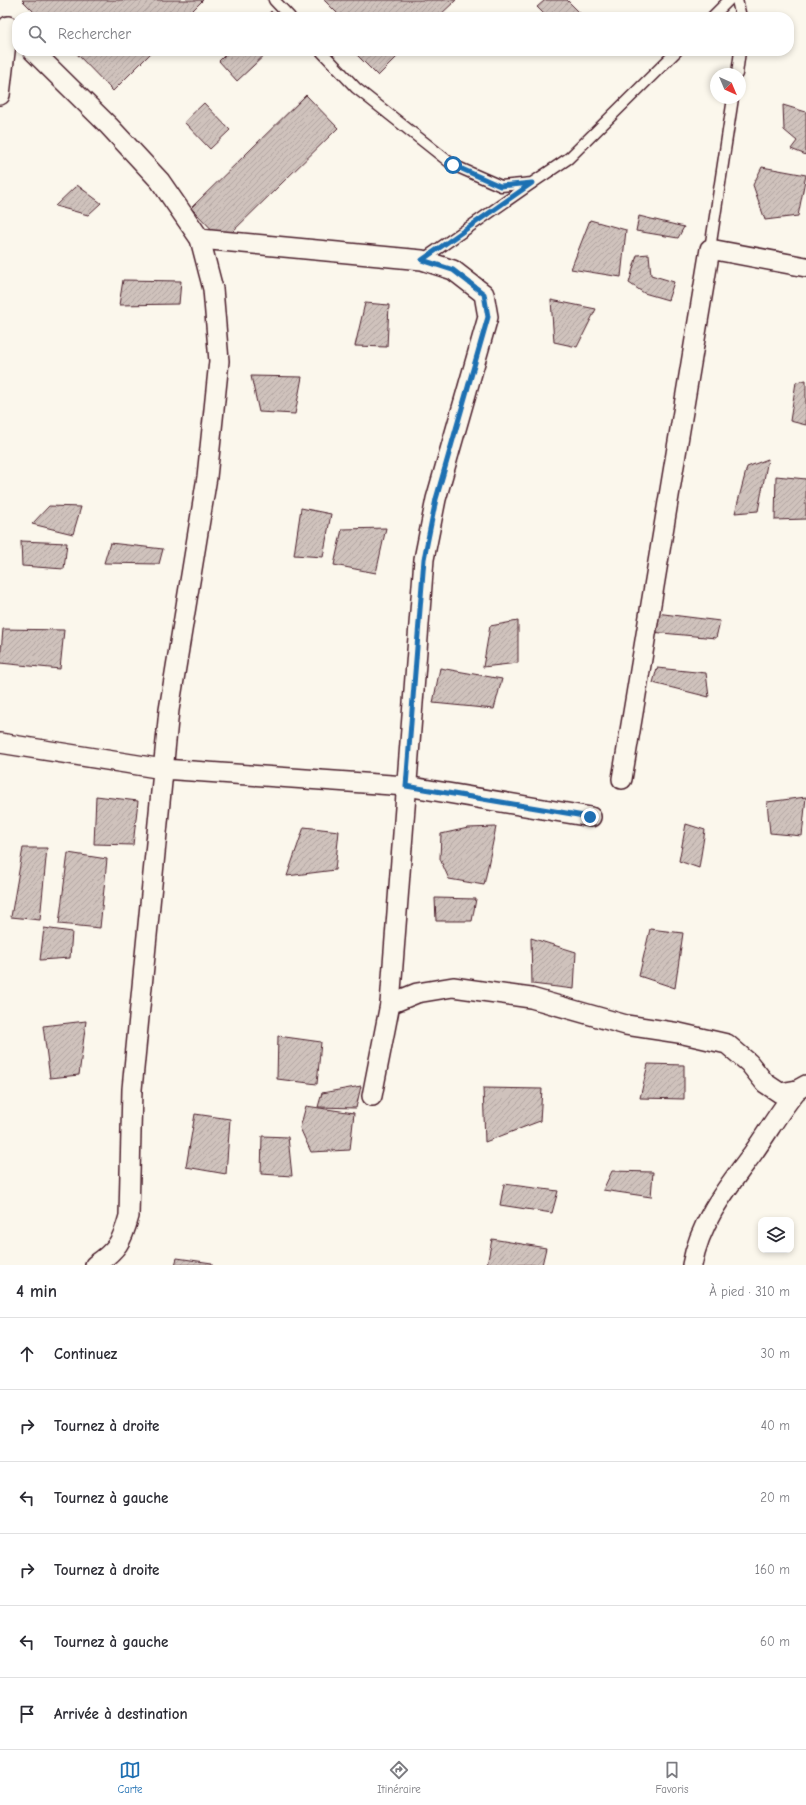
<!DOCTYPE html>
<html lang="fr">
<head>
<meta charset="utf-8">
<style>
	:root { --surface:#fff; --page:#f7f7f7; --text:#2b2b33; --muted:#7c7c81; --line:#e1e1e2; --accent:#1f6fb2 }
	body { margin:0; font-family:"Comic Neue",sans-serif; background:var(--page); color:var(--text) }
	.controls { position:absolute; right:12px; bottom:12px; display:grid; overflow:hidden; border-radius:8px; box-shadow:0 2px 6px #0003 }
	.controls button { width:36px; height:36px; display:grid; place-items:center; padding:0; border:0; border-bottom:1px solid var(--line); background:var(--surface); color:var(--text); font:20px sans-serif }
	.compass { position:absolute; left:710px; top:68px; width:36px; height:36px; border-radius:50%; background:var(--surface); box-shadow:0 2px 6px #0003; rotate:136deg }
	.stop { position:absolute; width:12px; height:12px; margin:-9px; border:3px solid #1f6fb2; border-radius:50%; background:#fff }
	.stop.end { background:#1f6fb2; border-color:#fff; box-shadow:0 1px 4px #0008 }
	.list { margin:0; padding:0; list-style:none }
	h2 { display:flex; justify-content:space-between; align-items:center; height:52px; margin:0; padding:0 16px; font-size:17px }
	h2 small { font-size:13px; font-weight:400; color:var(--muted) }
	.list li { display:grid; grid-template-columns:26px 1fr auto; gap:12px; align-items:center; box-sizing:border-box; height:72px; padding:0 16px; border-top:1px solid var(--line) }
	.list b { display:block; font-size:15px; white-space:nowrap }
	.list em { font-size:13px; font-style:normal; color:var(--muted) }
	.icon { flex:none; width:22px; height:22px; fill:none; stroke:currentColor; stroke-width:2; stroke-linecap:round; stroke-linejoin:round }
	.map { position:relative; flex:none; width:806px; height:1265px; overflow:hidden }
	.search { position:absolute; background:var(--surface); box-shadow:0 2px 6px #0003; left:12px; right:12px; top:12px; height:44px; display:flex; align-items:center; gap:10px; box-sizing:border-box; padding:0 14px; border-radius:16px; color:var(--muted); font-size:15px }
	.sheet { height:484px; background:var(--surface) }
	nav { display:flex; justify-content:space-around; align-items:center; box-sizing:border-box; height:56px; border-top:1px solid var(--line); background:var(--surface); font-size:11px; color:var(--muted) }
	nav a { display:grid; justify-items:center; gap:2px }
	nav .on { color:var(--accent) }
	.map>svg:first-child { display:block }
</style>
</head>
<body>
<div class="map">
<svg width="806" height="1265" viewBox="0 0 806 1265">
	<defs>
		<pattern id="building-hatch" width="6" height="6" patternUnits="userSpaceOnUse"><rect width="6" height="6" fill="#cfc2bc"/><path d="M-1 1l2-2M0 6l6-6M5 7l2-2" fill="none" stroke="#b3a6a2"/></pattern>
	</defs>
	<rect width="100%" height="100%" fill="#fbf7ec"/>
	<filter id="ink" filterUnits="userSpaceOnUse"><feTurbulence type="fractalNoise" baseFrequency=".025" numOctaves="2"/><feDisplacementMap in="SourceGraphic" scale="8" xChannelSelector="R" yChannelSelector="G"/><feConvolveMatrix kernelMatrix="1 2 1 2 8 2 1 2 1" color-interpolation-filters="sRGB"/></filter>
	<g filter="url(#ink)">
		<g fill="url(#building-hatch)" stroke="#4a1f2b">
			<path d="M22,0H203L186,17H39Z"/>
			<path d="M324,0H456L438,17H341Z"/>
			<path d="M545,0H567L584,17H547L537,7Z"/>
			<path d="M271,11L277,17H265Z"/>
			<path d="M74,51H153L113,91Z"/>
			<path d="M229,51H269L237,81L219,61Z"/>
			<path d="M353,51H403L378,76Z"/>
			<path d="M306,95L338,128L223,241L191,208Z"/>
			<path d="M204,103L230,130L210,149L184,122Z"/>
			<path d="M783,105L806,112V155L791,149L797,141L784,130Z"/>
			<path d="M762,167L806,175L798,216L765,220L753,185Z"/>
			<path d="M77,185L101,203L88,215L55,206Z"/>
			<path d="M639,216L684,227L678,238L636,231Z"/>
			<path d="M590,220L626,230L621,277L571,269Z"/>
			<path d="M649,254L651,275L674,282L668,300L644,293L629,283L637,255Z"/>
			<path d="M123,280L181,281L179,304L119,305Z"/>
			<path d="M551,300L596,309L577,347L554,342Z"/>
			<path d="M365,303L389,305L387,347L355,346Z"/>
			<path d="M251,376L302,377L295,414L259,412Z"/>
			<path d="M806,380V425L790,421L796,382Z"/>
			<path d="M768,459L758,511L735,513L747,467Z"/>
			<path d="M776,476L806,479V519L775,520Z"/>
			<path d="M49,506L81,507L73,534L32,524Z"/>
			<path d="M301,508L331,514L323,557L294,555Z"/>
			<path d="M386,528L376,573L334,565L342,529Z"/>
			<path d="M21,541L67,543L64,569L22,566Z"/>
			<path d="M110,543L163,549L159,564L104,563Z"/>
			<path d="M656,613L720,621L716,638L651,632Z"/>
			<path d="M518,621V663L483,667L490,626Z"/>
			<path d="M3,629L64,630L60,669L0,663Z"/>
			<path d="M440,668L502,679L494,709L433,703Z"/>
			<path d="M657,668L706,673L709,697L653,683Z"/>
			<path d="M96,796L138,801L133,845L94,844Z"/>
			<path d="M806,797L802,836L770,833L767,802Z"/>
			<path d="M686,824L705,830L699,868L679,861Z"/>
			<path d="M304,827L339,831L335,870L287,876Z"/>
			<path d="M496,827L484,885L449,879L440,859L441,834L468,828Z"/>
			<path d="M23,848H47L40,920L11,917Z"/>
			<path d="M68,853L107,859L100,928L59,924Z"/>
			<path d="M435,898L476,899L472,921H436Z"/>
			<path d="M44,928L72,932L70,958L40,960Z"/>
			<path d="M650,929L683,933L675,988L639,976Z"/>
			<path d="M531,938L576,952L574,989L532,984Z"/>
			<path d="M86,1021L79,1075L50,1078L43,1026Z"/>
			<path d="M278,1036L321,1042L317,1084L277,1079Z"/>
			<path d="M648,1064L684,1065V1099L640,1098Z"/>
			<path d="M361,1086L356,1108L318,1107L322,1093Z"/>
			<path d="M483,1088L542,1089L540,1121L485,1142Z"/>
			<path d="M306,1106L354,1113L350,1150L311,1152L300,1128Z"/>
			<path d="M195,1114L230,1119L226,1174L186,1167Z"/>
			<path d="M262,1136L288,1137L292,1176L261,1174Z"/>
			<path d="M612,1171L653,1172L651,1197L603,1190Z"/>
			<path d="M504,1184L558,1191L552,1213L500,1205Z"/>
			<path d="M492,1239L546,1248L542,1265H487Z"/>
			<path d="M177,1258L212,1263V1265H175Z"/>
		</g>
		<g fill="none" stroke-linecap="round" stroke-linejoin="round">
			<g stroke="#4a1f2b" stroke-width="13">
				<g id="service">
					<path d="M274,0L290,17"/>
					<path d="M737,0L741,17"/>
					<path d="M712,17L729,0"/>
					<path d="M321,51L356,88L453,165L501,186L532,183L569,158L677,51"/>
					<path d="M737,74L740,51"/>
					<path d="M710,249L733,98"/>
					<path d="M422,260L531,184"/>
				</g>
			</g>
			<g stroke="#4a1f2b" stroke-width="22">
				<g id="minor">
					<path d="M33,51L109,126L160,181L200,239L213,289L219,361L207,477L169,710L132,1089L129,1216C122,1242 117,1250 95,1265"/>
					<path d="M0,95L8,26"/>
					<path d="M200,239L422,260L453,270L484,294L488,317L436,499L424,559L390,1004"/>
					<path d="M0,743L163,769L406,786L591,817"/>
					<path d="M622,779L710,249L806,267"/>
					<path d="M372,1096L390,1004L417,993L453,987L531,998L626,1025L679,1033L727,1044L749,1063L765,1083L780,1093L797,1090L806,1085"/>
					<path d="M692,1265C700,1221 727,1188 753,1153C768,1132 780,1110 797,1090"/>
				</g>
			</g>
			<use href="#service" stroke="#fbf7ec" stroke-width="10"/>
			<use href="#minor" stroke="#fbf7ec" stroke-width="19"/>
		</g>
	</g>
	<g fill="none" stroke-linecap="round" stroke-linejoin="round" filter="url(#ink)">
		<path stroke="#1f6fb2" stroke-width="5" d="M453,165L500,186L532,183L422,260L453,270L484,294L488,317L436,499L424,559L406,786L590,817"/>
	</g>
</svg>
<div class="controls">
<button><svg class="icon" aria-label="layers" viewBox="0 0 24 24"><path d="M12 4l9 5-9 5-9-5zM3 14l9 5 9-5"/></svg></button>
</div>
<svg class="compass" viewBox="-18 -18 36 36"><path d="M0-13l5 13h-10z" fill="#e53935"/><path d="M0 13l5-13h-10z" fill="#7c7c81"/></svg>
<div class="stop" style="left:453px;top:165px"></div>
<div class="stop end" style="left:590px;top:817px"></div>
<div class="search"><svg class="icon" aria-label="search" viewBox="0 0 24 24"><circle cx="10" cy="10" r="6"/><path d="M15 15l6 6"/></svg>Rechercher</div>
</div>
<section class="sheet">
<h2>4 min<small>À pied · 310 m</small></h2>
<ul class="list">
<li><svg class="icon" aria-label="ahead" viewBox="0 0 24 24"><path d="M12 20V5M6 11l6-6 6 6"/></svg><div><b>Continuez</b></div><em>30 m</em></li>
<li><svg class="icon" aria-label="right" viewBox="0 0 24 24"><path d="M7 20v-9h11M14 6l5 5-5 5"/></svg><div><b>Tournez à droite</b></div><em>40 m</em></li>
<li><svg class="icon" aria-label="left" viewBox="0 0 24 24"><path d="M17 20v-9H6M10 6l-5 5 5 5"/></svg><div><b>Tournez à gauche</b></div><em>20 m</em></li>
<li><svg class="icon" aria-label="right" viewBox="0 0 24 24"><path d="M7 20v-9h11M14 6l5 5-5 5"/></svg><div><b>Tournez à droite</b></div><em>160 m</em></li>
<li><svg class="icon" aria-label="left" viewBox="0 0 24 24"><path d="M17 20v-9H6M10 6l-5 5 5 5"/></svg><div><b>Tournez à gauche</b></div><em>60 m</em></li>
<li><svg class="icon" aria-label="arrive" viewBox="0 0 24 24"><path d="M6 21V4h12l-3 4 3 4H6"/></svg><div><b>Arrivée à destination</b></div></li>
</ul>
</section>
<nav>
<a class="on"><svg class="icon" aria-label="map" viewBox="0 0 24 24"><path d="M3 6l6-2 6 2 6-2v14l-6 2-6-2-6 2zM9 4v14M15 6v14"/></svg>Carte</a>
<a><svg class="icon" aria-label="directions" viewBox="0 0 24 24"><path d="M12 3l9 9-9 9-9-9zM9 14v-3h6M13 9l2 2-2 2"/></svg>Itinéraire</a>
<a><svg class="icon" aria-label="saved" viewBox="0 0 24 24"><path d="M7 4h10v16l-5-4-5 4z"/></svg>Favoris</a>
</nav>
</body>
</html>
